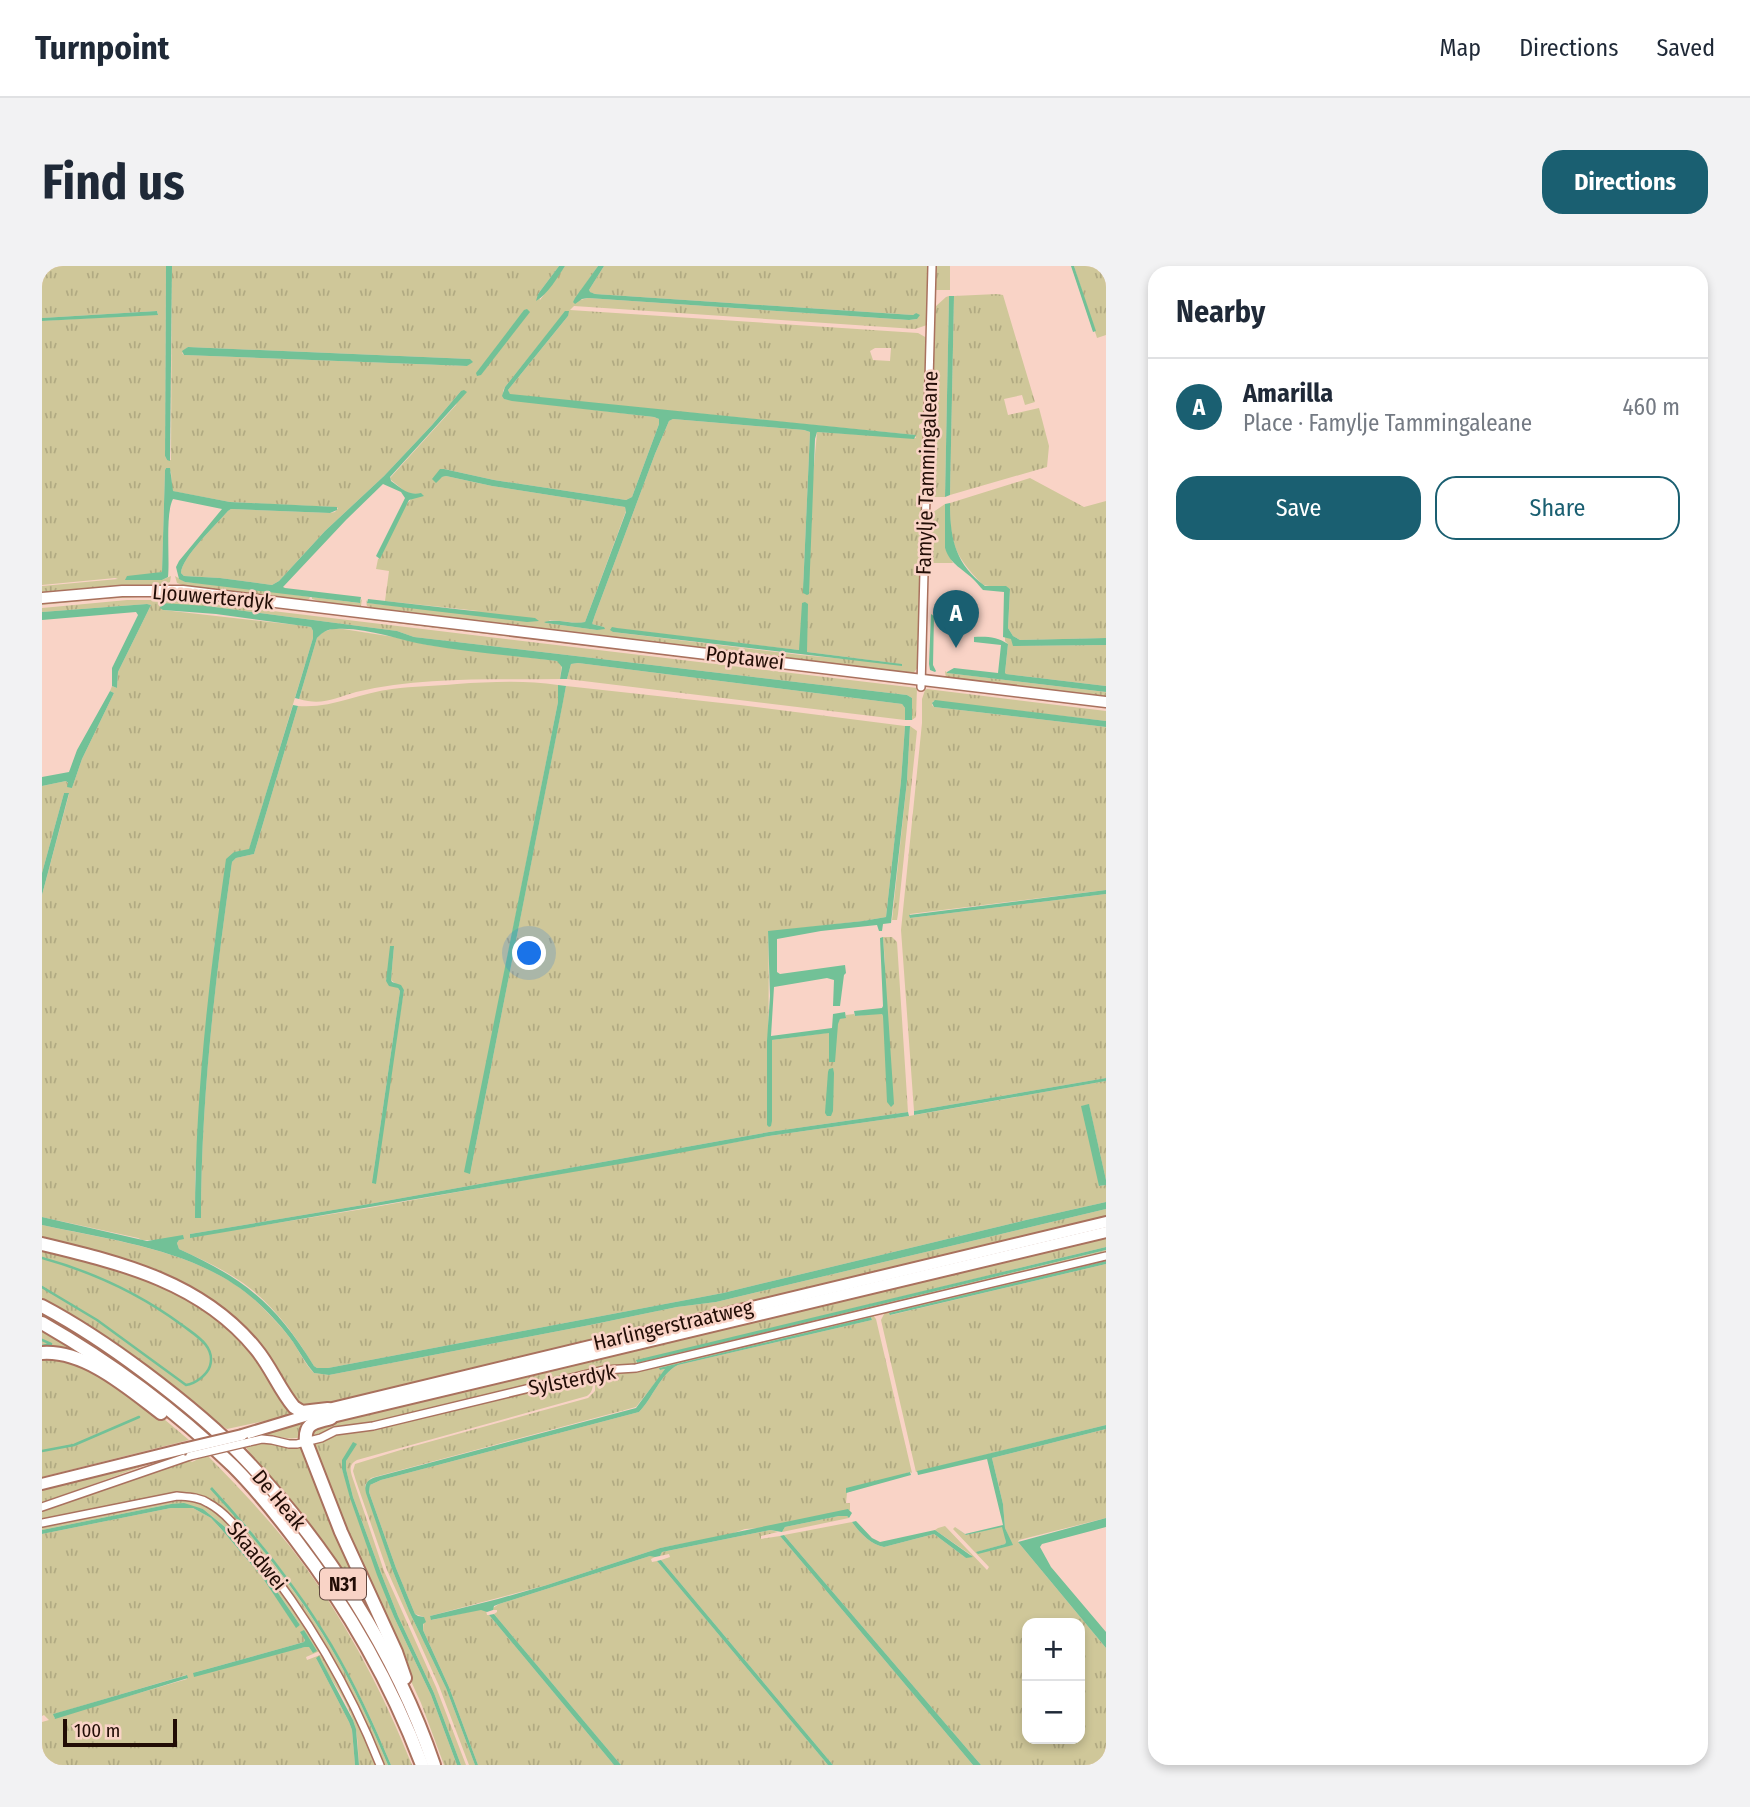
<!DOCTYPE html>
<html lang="en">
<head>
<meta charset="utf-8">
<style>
	:root { --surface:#fff; --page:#f2f2f3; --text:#1f2937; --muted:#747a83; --line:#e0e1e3; --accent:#1a5f71 }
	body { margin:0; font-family:"Fira Sans Condensed",sans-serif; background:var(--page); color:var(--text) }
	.controls { position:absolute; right:21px; bottom:21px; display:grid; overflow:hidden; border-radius:14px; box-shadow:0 4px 10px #0003 }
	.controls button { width:63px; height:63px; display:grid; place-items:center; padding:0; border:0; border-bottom:2px solid var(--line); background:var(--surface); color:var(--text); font:35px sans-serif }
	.scale { position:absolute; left:21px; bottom:18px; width:114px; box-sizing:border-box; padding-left:7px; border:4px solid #220d06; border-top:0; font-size:19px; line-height:24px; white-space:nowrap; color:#220d06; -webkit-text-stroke:5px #f9d3c6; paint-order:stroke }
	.you { position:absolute; left:488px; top:688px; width:24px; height:24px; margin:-18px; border:5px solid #fff; border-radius:50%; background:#1a73e8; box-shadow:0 0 0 10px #1a73e833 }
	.badge { display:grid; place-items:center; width:46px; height:46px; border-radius:50%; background:var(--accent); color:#fff; font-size:23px; font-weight:700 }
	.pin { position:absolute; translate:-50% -58px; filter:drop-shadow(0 2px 4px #0008) }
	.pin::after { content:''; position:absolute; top:37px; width:24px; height:21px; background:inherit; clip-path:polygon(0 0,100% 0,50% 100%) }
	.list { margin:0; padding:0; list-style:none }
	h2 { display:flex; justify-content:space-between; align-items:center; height:91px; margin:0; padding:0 28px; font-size:30px }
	h2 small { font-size:23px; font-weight:400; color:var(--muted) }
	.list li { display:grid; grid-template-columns:46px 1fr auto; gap:21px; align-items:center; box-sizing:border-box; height:98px; padding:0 28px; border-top:2px solid var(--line) }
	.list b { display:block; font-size:26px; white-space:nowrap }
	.list p { margin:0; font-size:23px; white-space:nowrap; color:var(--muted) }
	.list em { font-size:23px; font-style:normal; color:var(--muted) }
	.actions { display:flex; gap:14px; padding:21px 28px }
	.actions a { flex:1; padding:16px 0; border:2px solid var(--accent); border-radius:21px; text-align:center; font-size:24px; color:var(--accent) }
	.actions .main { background:var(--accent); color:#fff }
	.map { position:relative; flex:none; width:1064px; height:1499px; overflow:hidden; border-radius:21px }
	header { display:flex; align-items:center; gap:42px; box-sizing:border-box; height:98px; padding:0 35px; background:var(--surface); border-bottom:2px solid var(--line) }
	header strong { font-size:33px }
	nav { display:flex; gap:38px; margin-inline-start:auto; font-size:24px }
	.intro { display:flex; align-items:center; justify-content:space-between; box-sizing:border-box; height:168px; padding:0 42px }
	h1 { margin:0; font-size:49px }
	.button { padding:18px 32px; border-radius:21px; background:var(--accent); color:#fff; font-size:24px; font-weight:700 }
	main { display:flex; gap:42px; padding:0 42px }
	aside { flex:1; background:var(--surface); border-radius:21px; box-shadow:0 4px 10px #0003 }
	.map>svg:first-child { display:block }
</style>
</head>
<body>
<header>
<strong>Turnpoint</strong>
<nav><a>Map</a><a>Directions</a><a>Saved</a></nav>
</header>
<div class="intro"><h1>Find us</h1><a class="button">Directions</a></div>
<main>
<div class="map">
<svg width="1064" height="1499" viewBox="0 0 1064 1499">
	<defs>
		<pattern id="grass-tufts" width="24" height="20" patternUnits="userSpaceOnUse" patternTransform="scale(1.75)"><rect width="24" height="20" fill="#cfc799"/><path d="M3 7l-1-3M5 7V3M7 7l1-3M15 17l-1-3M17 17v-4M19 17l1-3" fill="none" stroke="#b1aa82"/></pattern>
	</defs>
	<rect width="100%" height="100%" fill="#f9d3c6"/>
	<g fill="url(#grass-tufts)" fill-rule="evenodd">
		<path d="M0,0H124L123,190L125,194H129L130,0H517L496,28L498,34L523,0H556L531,36L546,32L867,54L875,53L874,47L871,49L553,28L547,26V24L562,0H886L885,59L873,63L532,40L528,44L876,67L885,72L883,155L877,159V162L883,164L876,401L870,409L341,345L325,340L324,334L326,337L381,343L437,345L343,335L347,305L334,303L336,293L338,292C348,272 356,244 374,228L365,227L349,214L348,212L414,139L419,125L390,159L342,210L283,265L237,315L230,319L178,312L142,310L139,307C140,291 174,259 186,245L189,243L288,247L293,246L296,242L292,241L188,236L130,225L129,206L124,202L123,204L120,306L86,314H120L129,310L128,316L119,320L0,328V320L76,313L73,312L0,319V55L116,48L115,45L0,52ZM523,46L526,50L466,124L468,129L873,169L874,172L775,166L761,324L768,166L762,164L631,153L627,155L613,188L553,349L550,358L562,361L555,364L504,357L508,354L536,357L543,356L584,245L583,241L450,220L404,210L400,211L402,203L452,214L584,234L590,231L617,158V153L612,151L462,133L461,125L463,121ZM146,81L428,93L425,100L142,89L140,87ZM833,82H849L848,95L831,94L828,85ZM570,362L757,384L758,383L765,386L859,398L759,389L571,366Z"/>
		<rect x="894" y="0" width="14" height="24"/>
		<path d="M1032,0H1064V69L1055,72Z"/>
		<path d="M955,28L961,29L993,136L983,139L980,129L962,133L966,149L997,142L1007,180L1005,201L908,229L912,30Z"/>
		<path d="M907,30L903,231H888L893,41L904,31Z"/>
		<path d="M988,212L1042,241L1064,235V372L978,374L971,370L966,362L968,323C960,317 949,323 940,318C912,289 908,277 908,237Z"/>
		<path d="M903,238V282L911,297H887V249Z"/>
		<path d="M133,310L143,316L200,321L268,331L267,333L258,335L148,322L135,317Z"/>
		<path d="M84,329L144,330L319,350V352L172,334L115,330L61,333L0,339V336Z"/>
		<path d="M270,331L317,337L320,333L319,340C298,339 290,339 270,333Z"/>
		<path d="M85,334H114L155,336L875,422L874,451L870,454V432L865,429L372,371L355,365L165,340L121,344L255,359L269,361L271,365V372L207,584L192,586L173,673L158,832L153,912V951H159C159,833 173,713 190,596L194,592L212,588L256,440C288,443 318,427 350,423C372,420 393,420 415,418C448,416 483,414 516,419V436L463,703L428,908L524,420L698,439L863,460L859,515L844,651L821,655L726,666C728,730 725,795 725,859L730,774L784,767H787L788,772L798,753L804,751V749L812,748L813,750L840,747L841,750L843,696L841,671H850L855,676L866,846L727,866L327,938L148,968V971L327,942L727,870L867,850L1064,815V914L1047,839L1040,840L1058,920L1064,919V936L984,954L681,1027L286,1102H275L272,1100C253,1069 231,1038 201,1017C181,1003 159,993 137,983L135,977L137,974H100L96,972L0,951V629L27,528L22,527L0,607V520L24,515L30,522L40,493L72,427L68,425L70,420L75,422L76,406L109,339L105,338L0,346V342ZM352,680L349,714L362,724L330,917L358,725L356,722L344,715Z"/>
		<path d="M322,350L873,416L874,419L378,360L322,353Z"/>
		<path d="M290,363H301L352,371L386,379L515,395L520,397L518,413C451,414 380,410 314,426C293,432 280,440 257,433L275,372L281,366Z"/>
		<path d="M963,371H966L970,373L972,380L1064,379V420L963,408L966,378L963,375Z"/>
		<path d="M536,397L860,438L863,442V454L525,413L529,398Z"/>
		<path d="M903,405L906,407L1064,426V432L904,413Z"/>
		<path d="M885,423L1064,445V455L891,435L890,439L892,441L1064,461V624L868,648V652L1064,628V812L872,845L859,664L880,457V433L883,424Z"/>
		<path d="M868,460L875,465L856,648L855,654H850L865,515Z"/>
		<path d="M1064,943V952L268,1141L256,1139L229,1100L155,1029L0,975V959C71,975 159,984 215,1036C227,1048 241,1062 251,1076C258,1087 263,1098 272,1107L287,1109L548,1059L635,1041L674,1036Z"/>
		<path d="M1064,971V981L594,1095L595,1097L1064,984V988L658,1085L269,1172L272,1164L281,1159Z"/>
		<path d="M0,980L84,1003L153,1032L212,1084L250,1147L236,1152L185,1163L15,1042L0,1033Z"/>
		<path d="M1064,992V995L848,1047L849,1049L1064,998V1159L874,1206L839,1054L843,1046Z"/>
		<path d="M0,1046L60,1082L122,1127L168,1167L163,1168L0,1052Z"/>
		<path d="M830,1048L834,1053L870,1207L868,1206L804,1227H805L804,1237H808V1244L719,1262L703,1263L686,1269L618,1282L505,1319L388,1350L390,1354L435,1344H444L445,1349H447L572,1499H436L407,1421L381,1364L382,1351L373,1348L354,1302L327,1226L328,1219L339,1214L597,1146C611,1132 618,1108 636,1099L830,1054L829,1051L618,1102V1104L624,1103L594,1141L329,1212L323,1219L350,1303L367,1345L404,1422L433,1499H427L397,1420L345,1304L314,1215L311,1205L313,1198L365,1182L546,1132L553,1125V1113L555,1109Z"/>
		<path d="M0,1063L57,1098L0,1085Z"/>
		<path d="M0,1091L40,1098L116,1148L147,1174L0,1211Z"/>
		<path d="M547,1110L550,1111C551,1119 552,1125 545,1130L315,1194C305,1199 309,1207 312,1216L342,1305L394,1421L424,1499H419L392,1427L356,1350L339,1307L311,1231L304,1203V1195L311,1176L300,1203L352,1351L389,1429L415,1499H402L379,1437L312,1291L269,1178L294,1168Z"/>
		<path d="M262,1157L259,1171C246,1175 235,1169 221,1169V1167Z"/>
		<path d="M1064,1163V1252L977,1274L976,1276L1064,1382V1499H939L742,1269L810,1256C817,1266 829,1279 842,1281L892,1268L924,1292L929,1289L893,1264L896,1262L903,1260L945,1304L947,1301L911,1263L913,1261L924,1269L959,1260L962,1262L964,1276L963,1278L935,1286L970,1279L963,1262L961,1238L950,1192ZM985,1357H1038V1473H985Z"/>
		<path d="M220,1176L262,1179L351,1388L203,1180Z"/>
		<path d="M165,1189C200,1225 235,1261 264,1302C308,1363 342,1429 370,1499H349C332,1458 313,1417 290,1379C256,1322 215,1270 170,1221C212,1273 255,1324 289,1382C311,1419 329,1459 346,1499H342L322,1451L289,1387L260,1341L233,1304L203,1266L174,1238L158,1229L134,1227L0,1253V1244L147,1194L150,1196Z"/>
		<path d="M119,1191L120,1193L0,1237V1223Z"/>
		<path d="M140,1234C150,1235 158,1236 166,1241C178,1248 186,1258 194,1268C225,1303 253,1342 278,1382V1385L264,1391L265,1394L278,1389L282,1390L310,1443L335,1499H317C316,1486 316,1472 313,1460C306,1435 289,1412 274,1392L307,1456L310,1464L313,1499H0V1456L7,1454L2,1449L0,1450V1268L129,1242H151L169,1252L180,1264L220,1311L254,1361L258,1359L223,1308L204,1285L183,1261L161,1243L129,1238L0,1264V1260ZM263,1374L271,1387L267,1381H263L151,1407L262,1376ZM144,1409L145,1413L12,1452V1448Z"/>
		<path d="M797,1250H805L807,1252L740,1266L743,1261Z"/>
		<path d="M728,1264L736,1266L719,1270V1273L738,1270L931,1499H791L619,1294L628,1291L627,1288L618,1290L620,1286Z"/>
		<path d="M608,1290H612L613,1291L609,1293L610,1296L615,1295L786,1499H579L452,1348L455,1346V1344H451V1342L457,1338Z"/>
	</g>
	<g fill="#72c197">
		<path d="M124,0H130L128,195L125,194L123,190Z"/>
		<path d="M517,0H523C515,12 506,28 494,35L496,28Z"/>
		<path d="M556,0H562L547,24L548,26L553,28L871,49L874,47L878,49L875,53L867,54L546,32L540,33L533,38L531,36L533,32Z"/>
		<path d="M1029,0H1032L1054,65L1051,66Z"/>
		<path d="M907,30H912L908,229L903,231Z"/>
		<path d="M485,43L488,46L439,109L435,110L434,107L482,44Z"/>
		<path d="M115,45L116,49L0,55V52Z"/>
		<path d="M523,45H527L526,50L466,124L468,128L874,169L872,173L775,166L773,173L767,328L765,329L761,327V324L768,166L762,164L631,153L627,155L613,188L553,349L550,358L562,361L563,363L555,364L504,357L502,356C516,352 530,359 543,356L584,246L583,241L450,220L404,210L400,211L394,217L390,213L398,203H402L452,214L584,234L590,231L617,158V153L612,151L470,135L462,133L460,130L463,121Z"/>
		<path d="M146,81L428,93L431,96L425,100L142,89L140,85Z"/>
		<path d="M422,124L425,126L348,211L349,215C359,222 366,230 379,227L382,230L367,234L338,293L334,290L363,232L359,226L341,218L304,254L241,321L243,322L319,331L318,337L143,316L137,313L134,301L137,295L180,243L131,233C123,248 128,292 126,311L120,314H83L85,310L120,306L123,204L124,202H128L131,225L188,236L295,241V244L288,247L189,243L186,245C174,259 140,291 139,307L142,310L178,312L230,319L237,315L283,265L342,210L390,159L419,125Z"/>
		<path d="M908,237C908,272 913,298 943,320H964L968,323L966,362L971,370L978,374L1064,372V379L971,380L969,373L961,371L962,326L941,324C938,321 936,318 933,315C922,303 908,299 903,282V238Z"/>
		<path d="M326,333L493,352L497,355L485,356L341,339L325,337Z"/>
		<path d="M763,336L766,338L765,386L860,398V400L571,366L568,364L570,361L575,362L757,384L760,337Z"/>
		<path d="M119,337L165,340L355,365L372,371L865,429L870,432V454H863V442L860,438L536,397L529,398L525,413H518L520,401L515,395C472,390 428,386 385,379C355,374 325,361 294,363C285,363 281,366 275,372L257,433L253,432L271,372V365L269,361L174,348L121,344L118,342Z"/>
		<path d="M105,338L109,339L107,343L76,406L75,422L70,420V402L96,349L94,346L0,354V346Z"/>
		<path d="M889,348L892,350L891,399L894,405L893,406L888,404L887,398Z"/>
		<path d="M932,371C944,370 956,371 966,378L963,407L964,408L1064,420V426L905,407V406L912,402L956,407L959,379L932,376Z"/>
		<path d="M516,419L524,420L521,436L428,908L422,906L516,436Z"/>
		<path d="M68,425L72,427L40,493L30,522L25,521L26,517L24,515L0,520V511L27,506L35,484Z"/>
		<path d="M893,434L1064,455V461L892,441L890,437Z"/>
		<path d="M251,439L256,440L212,588L194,592L190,596C173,714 159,833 159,952H153C153,832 167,712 184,593L192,586L207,583Z"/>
		<path d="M863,460H868L865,515L849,657L841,658L840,665H837L835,659L779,665L735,673V706L738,708L803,699L804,707L802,709L798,740H791L792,714L785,712L732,721L729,770L790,762L791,748L803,746L804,752L798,753L796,758L793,796H787V767L730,774V855L729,860L727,861L725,859V775L728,730L726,665L821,655L844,651L859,515Z"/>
		<path d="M22,527H27L0,629V607Z"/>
		<path d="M1064,624V628L868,652L867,649Z"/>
		<path d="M841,671L852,838L849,841L845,836L841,750L840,748L813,750L812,745L840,742L841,740L838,672Z"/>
		<path d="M348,680H352L349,714L350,716L359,719L362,724L334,918L330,917L358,725L356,722L347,720L344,715Z"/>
		<path d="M791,802L792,807L791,845L789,850H785L783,847L786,806L787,803Z"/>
		<path d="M1064,812V815L872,849V845Z"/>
		<path d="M1047,838L1064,914V919L1057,920L1039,840Z"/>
		<path d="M866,846L867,850L727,870L589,896L148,972V968L327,938L727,866Z"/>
		<path d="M1064,936V943L674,1036L635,1041L548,1059L287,1109L272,1107C264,1098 258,1087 251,1076C241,1062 228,1048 215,1036C158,984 73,975 0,959V951L105,975L141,969L142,973L137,974L135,977L137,983C203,1013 234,1038 272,1100L275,1102H286L681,1027L984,954Z"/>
		<path d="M1064,981V984L595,1097L594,1094Z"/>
		<path d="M1064,995V998L848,1049L847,1047Z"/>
		<path d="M829,1051L830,1054L636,1099C618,1108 611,1132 597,1146L339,1214L328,1219L327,1226L354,1302L373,1348L376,1350L382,1351L384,1356L381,1358V1364L407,1421L436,1499H433L404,1422L367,1345L350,1303L324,1227C321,1215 329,1212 338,1210L594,1142L623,1103L618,1104L617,1102Z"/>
		<path d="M1064,1159V1163L950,1192L961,1238L963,1262L971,1279L936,1288L934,1286L963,1278L964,1276L960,1261L924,1269L913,1261L923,1268L961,1259L945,1193L876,1209L875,1205Z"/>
		<path d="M311,1176L315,1178L304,1195V1203L311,1231L339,1307L356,1350L392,1427L419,1499H415L389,1429L352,1351L335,1309L308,1232L300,1203V1194Z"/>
		<path d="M868,1206L869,1209L804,1227V1222Z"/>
		<path d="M170,1221C215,1270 256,1321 290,1378C313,1417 332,1458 349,1499H346C329,1459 311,1419 289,1382C255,1324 213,1272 168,1223Z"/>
		<path d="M142,1237L161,1243L183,1261L223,1308L258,1359L254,1362L220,1311L180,1264L169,1252L151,1242H129L0,1268V1264L129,1238Z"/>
		<path d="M806,1243L810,1247L807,1252L805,1250H797L743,1261L740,1266L728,1264L620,1286L618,1290L613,1291L608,1290L457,1338L452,1340L451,1344L445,1346L439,1344L389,1354L388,1350L456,1333L505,1319L618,1282Z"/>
		<path d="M1064,1252V1261L1000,1278L998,1281L1009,1301L1064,1366V1382L976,1276Z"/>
		<path d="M814,1255L830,1272L838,1276L893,1264L931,1291L924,1292L892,1268L842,1281C829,1279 817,1266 810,1256Z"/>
		<path d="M742,1269L939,1499H931L738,1270Z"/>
		<path d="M619,1294L791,1499H786L615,1295Z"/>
		<path d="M452,1348L579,1499H572L447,1349Z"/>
		<path d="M262,1364L275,1385L271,1387L267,1381H263L152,1411L151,1407L262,1376L263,1374L258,1366Z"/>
		<path d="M277,1390L311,1454L314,1463L317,1499H313L310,1464L307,1456L274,1392Z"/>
		<path d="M145,1409L146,1412L13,1453L11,1448Z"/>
	</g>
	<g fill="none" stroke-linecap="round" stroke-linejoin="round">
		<g stroke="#72c197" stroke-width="2.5">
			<path d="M0,992C51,1006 98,1028 140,1059C153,1069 174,1080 168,1100C165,1109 153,1118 144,1119L55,1054L0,1021"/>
			<path d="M0,1074L9,1078L0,1080"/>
			<path d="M0,1185L32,1179L97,1151"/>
		</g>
		<g stroke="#a9715e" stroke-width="10">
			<g id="street">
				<path d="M879,421L890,0"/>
				<path d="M207,1176L220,1173L230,1174L247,1178H255L279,1172L293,1165L331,1160L562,1104L594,1102L1064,990"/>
				<path d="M0,1241L148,1190"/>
				<path d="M0,1257L135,1230C146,1231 157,1231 166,1237C185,1247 198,1266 211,1283C264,1348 307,1421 338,1499"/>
			</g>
		</g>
		<g stroke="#a9715e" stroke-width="13">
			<path id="secondary" d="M0,332L80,325H141L1064,436"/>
		</g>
		<g stroke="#a9715e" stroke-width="14">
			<g id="primary">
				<path d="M282,1153L1064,966"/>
				<path d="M200,1169L286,1143L1064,956"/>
				<path d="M0,1218L141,1183"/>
			</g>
		</g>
		<g stroke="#a9715e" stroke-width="16">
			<g id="highway">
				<path d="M0,978C79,997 160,1016 214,1083C229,1101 237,1123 252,1141L260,1146L286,1143"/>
				<path d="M0,1040C36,1059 70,1082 102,1106C138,1133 173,1161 203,1193C284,1279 354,1387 392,1499"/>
				<path d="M0,1057C70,1097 133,1144 191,1200C213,1222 234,1248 253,1273C306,1342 349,1417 380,1499"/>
				<path d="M0,1087C43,1084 86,1122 119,1147"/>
				<path d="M289,1152C273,1157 262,1156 264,1176L299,1266L354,1386L363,1412"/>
			</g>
		</g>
		<use href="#street" stroke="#fff" stroke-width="7"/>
		<use href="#secondary" stroke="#fff" stroke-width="10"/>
		<use href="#primary" stroke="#fff" stroke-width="10"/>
		<use href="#highway" stroke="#fff" stroke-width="12"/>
		<g stroke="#a9715e" stroke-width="10" stroke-linecap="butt">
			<path id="street-bridge" d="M148,1190L207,1176"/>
		</g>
		<g stroke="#a9715e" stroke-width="14" stroke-linecap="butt">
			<path id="primary-bridge" d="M141,1183L200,1169"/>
		</g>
		<use href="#street-bridge" stroke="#fff" stroke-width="7"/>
		<use href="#primary-bridge" stroke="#fff" stroke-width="10"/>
	</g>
	<g text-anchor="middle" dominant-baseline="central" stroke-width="5" stroke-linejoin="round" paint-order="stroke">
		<rect fill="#f9d3c6" stroke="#624840" stroke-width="2" x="278" y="1302.5" width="46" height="31" rx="5"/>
		<g font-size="19" font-weight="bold" fill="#220d06">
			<text x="301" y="1318">N31</text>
		</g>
		<g font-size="21" fill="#220d06" stroke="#f9d3c6">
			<text transform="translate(885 207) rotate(-88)">Famylje Tammingaleane</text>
			<text transform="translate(171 331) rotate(5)">Ljouwerterdyk</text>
			<text transform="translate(703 392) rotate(7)">Poptawei</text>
			<text transform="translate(631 1059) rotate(-13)">Harlingerstraatweg</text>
			<text transform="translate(530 1114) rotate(-11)">Sylsterdyk</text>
			<text transform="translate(237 1234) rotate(50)">De Heak</text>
			<text transform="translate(215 1290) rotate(51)">Skaadwei</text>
		</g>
	</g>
</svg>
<div class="controls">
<button>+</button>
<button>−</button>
</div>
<div class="scale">100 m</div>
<div class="you"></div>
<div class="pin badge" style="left:914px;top:382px">A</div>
</div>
<aside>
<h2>Nearby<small></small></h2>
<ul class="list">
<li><span class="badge">A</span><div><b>Amarilla</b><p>Place · Famylje Tammingaleane</p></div><em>460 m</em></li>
</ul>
<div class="actions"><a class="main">Save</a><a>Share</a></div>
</aside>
</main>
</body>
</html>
